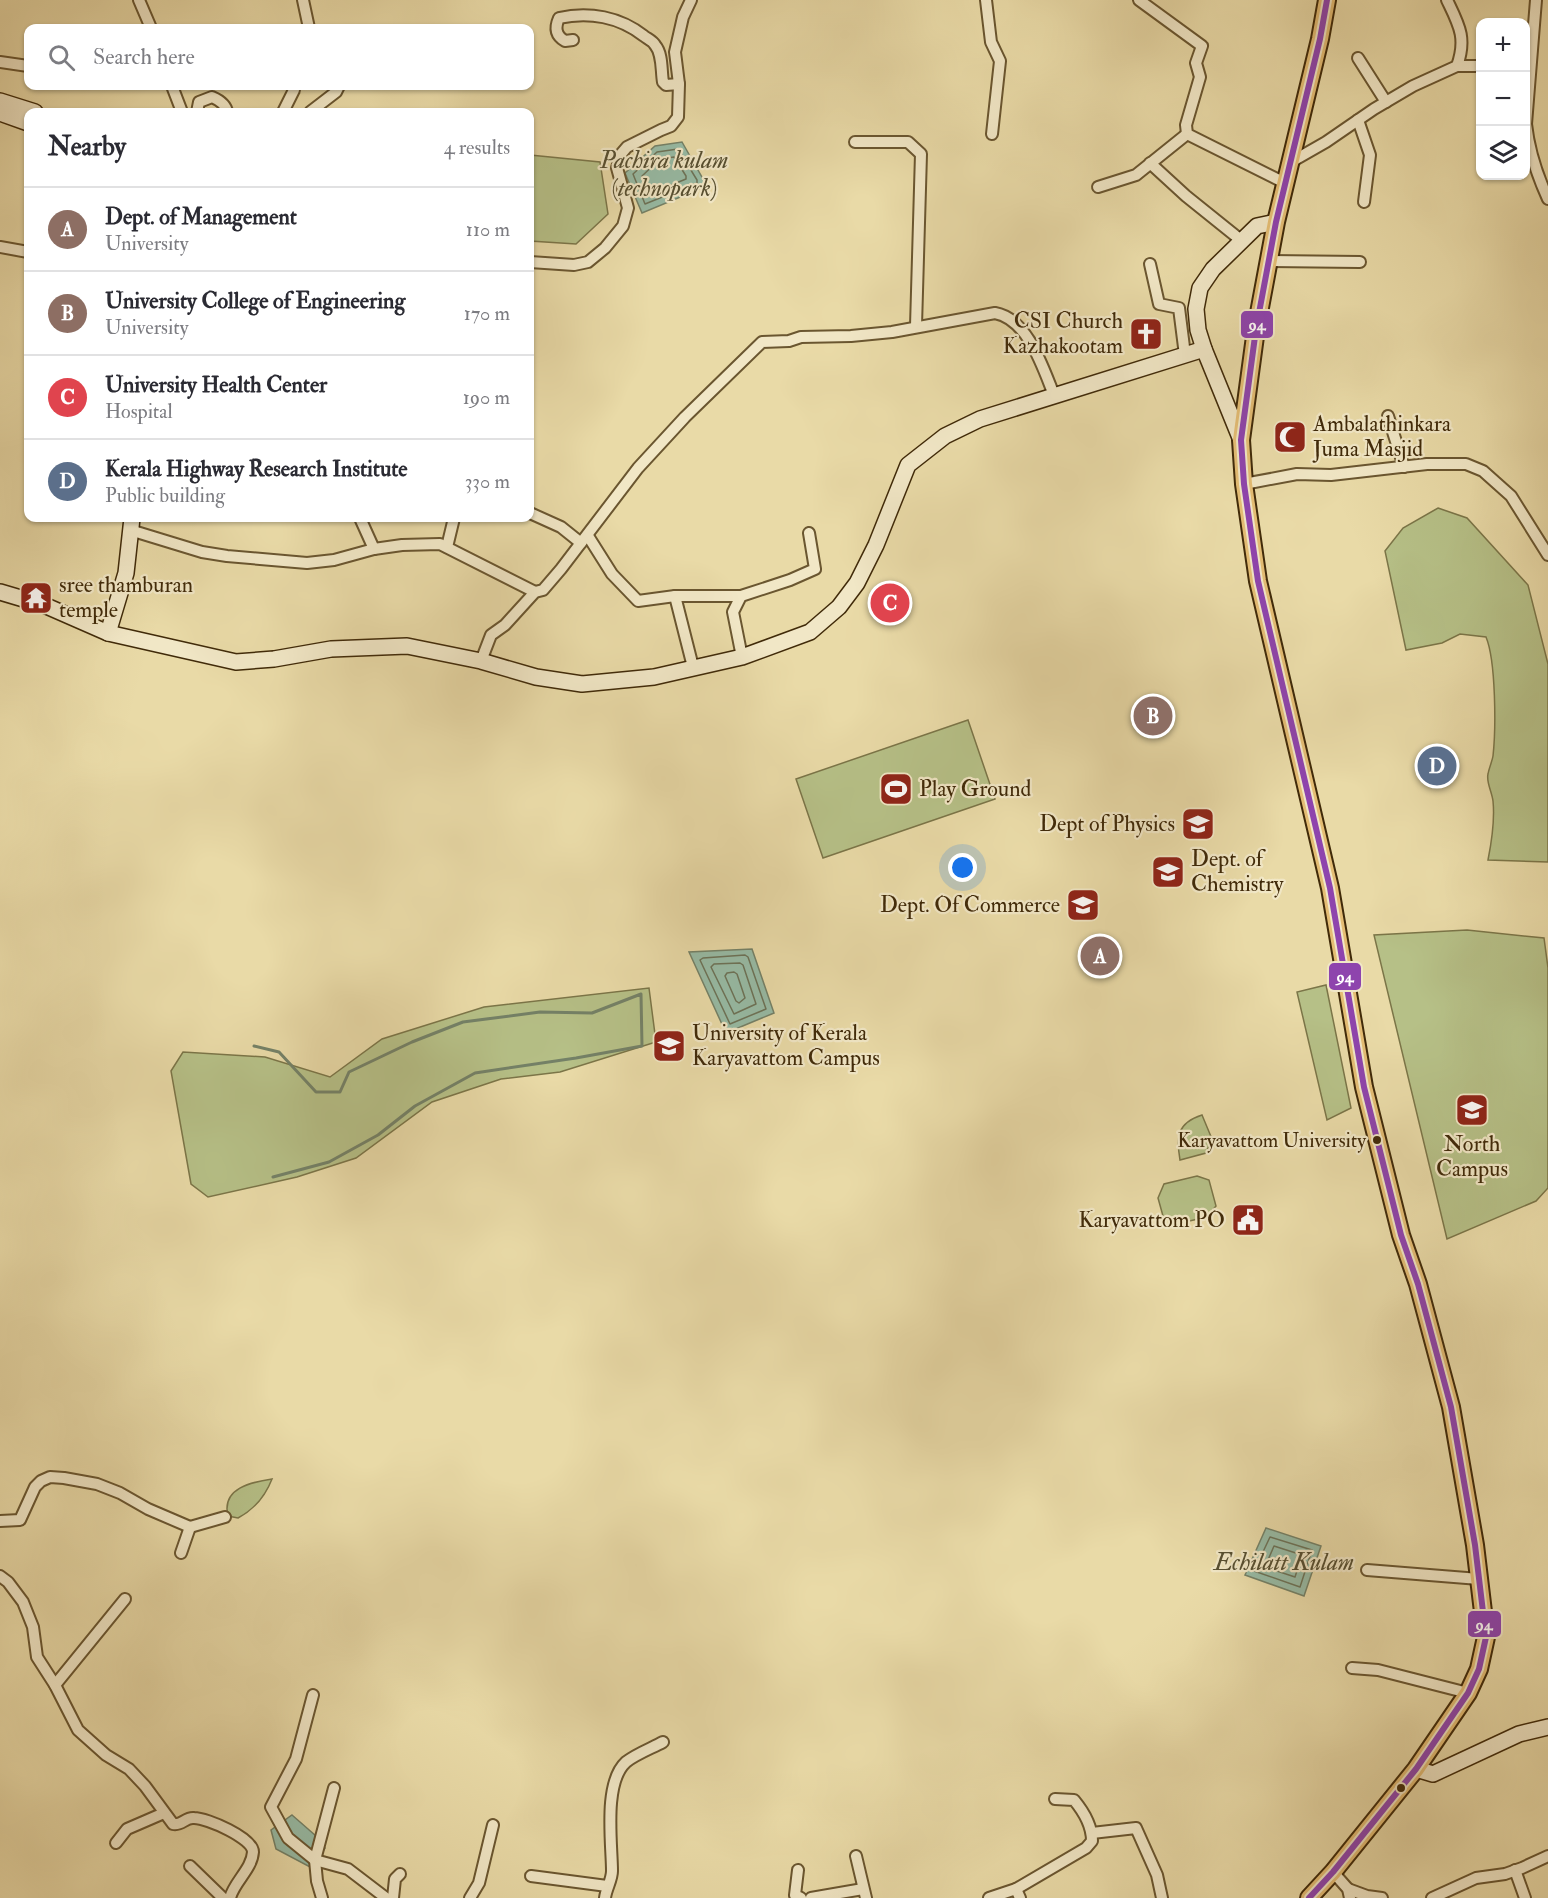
<!DOCTYPE html>
<html lang="en">
<head>
<meta charset="utf-8">
<style>
	:root { --surface:#fff; --page:#f2f2f3; --text:#2b2b33; --muted:#7c7c81; --line:#e1e1e2; --accent:#1a73e8 }
	body { margin:0; font-family:"IM FELL Double Pica",serif; background:var(--page); color:var(--text) }
	.controls { position:absolute; right:18px; top:18px; display:grid; overflow:hidden; border-radius:12px; box-shadow:0 2px 4px #0004 }
	.controls button { width:54px; height:54px; display:grid; place-items:center; padding:0; border:0; border-bottom:2px solid var(--line); background:var(--surface); color:var(--text); font:30px sans-serif }
	.you { position:absolute; left:963px; top:868px; width:21px; height:21px; margin:-15px; border:4px solid #fff; border-radius:50%; background:#1a73e8; box-shadow:0 0 0 9px #1a73e833 }
	.badge { display:grid; place-items:center; width:39px; height:39px; border-radius:50%; background:var(--accent); color:#fff; font-size:20px; font-weight:700 }
	.pin { position:absolute; translate:-50% -50%; border:3px solid #fff; box-shadow:0 2px 6px #0006 }
	.list { margin:0; padding:0; list-style:none }
	h2 { display:flex; justify-content:space-between; align-items:center; height:78px; margin:0; padding:0 24px; font-size:26px }
	h2 small { font-size:20px; font-weight:400; color:var(--muted) }
	.list li { display:grid; grid-template-columns:39px 1fr auto; gap:18px; align-items:center; box-sizing:border-box; height:84px; padding:0 24px; border-top:2px solid var(--line) }
	.list b { display:block; font-size:22px; white-space:nowrap }
	.list p { margin:0; font-size:20px; white-space:nowrap; color:var(--muted) }
	.list em { font-size:20px; font-style:normal; color:var(--muted) }
	.icon { flex:none; width:33px; height:33px; fill:none; stroke:currentColor; stroke-width:2; stroke-linecap:round; stroke-linejoin:round }
	.map { position:relative; flex:none; width:1548px; height:1898px; overflow:hidden }
	.search { position:absolute; background:var(--surface); box-shadow:0 2px 4px #0004; left:24px; top:24px; width:510px; height:66px; display:flex; align-items:center; gap:15px; box-sizing:border-box; padding:0 21px; border-radius:12px; color:var(--muted); font-size:22px }
	.panel { position:absolute; background:var(--surface); box-shadow:0 2px 4px #0004; left:24px; top:108px; width:510px; height:414px; border-radius:12px }
	.map>svg:first-child { display:block }
</style>
</head>
<body>
<div class="map">
<svg width="1548" height="1898" viewBox="0 0 1548 1898">
	<rect width="100%" height="100%" fill="#e9daa7"/>
	<filter id="stains"><feTurbulence type="fractalNoise" baseFrequency=".00333" numOctaves="4"/><feColorMatrix values="0 0 0 0 .2 0 0 0 0 .09 0 0 0 0 .02 0 0 0 .5 -.17"/></filter>
	<radialGradient id="worn" r=".72"><stop offset=".6" stop-color="#630" stop-opacity="0"/><stop offset="1" stop-color="#630" stop-opacity=".3"/></radialGradient>
	<g fill="#b6c087" stroke="#7b7548" stroke-width="1.5">
		<path d="M530,155L600,162L608,214L576,244L530,241Z"/>
		<path d="M1438,508L1467,518L1528,585L1548,664V862L1488,860C1492,840 1495,821 1493,801C1492,792 1486,782 1488,774C1489,768 1492,762 1493,756C1496,729 1496,661 1486,637L1460,634L1442,643L1406,650L1385,551L1403,528Z"/>
		<path d="M968,720L995,799L823,858L796,779Z"/>
		<path d="M1467,930L1544,938L1548,968V1188L1536,1201L1447,1239L1374,935Z"/>
		<path d="M1326,985L1351,1108L1327,1120L1297,992Z"/>
		<path d="M649,988L656,1042L560,1072L501,1079L432,1102L356,1158L297,1177L208,1197L191,1184L171,1071L183,1052L265,1057L330,1077L382,1039L484,1007Z"/>
		<path d="M1202,1115L1212,1139L1206,1153L1180,1160C1176,1137 1177,1123 1202,1115Z"/>
		<path d="M1197,1176L1209,1180L1216,1206L1207,1217L1176,1224L1163,1216L1158,1198L1164,1184Z"/>
		<path d="M272,1479C265,1497 255,1509 238,1518L228,1516C221,1488 252,1482 272,1479Z"/>
	</g>
	<g fill="#97bba5" stroke="#748167" stroke-width="1.5">
		<path d="M682,142L707,186L642,213L625,173L655,146Z"/>
		<path d="M752,949L774,1013L726,1033L689,952Z"/>
		<path d="M1266,1528L1321,1546L1304,1596L1245,1575Z"/>
		<path d="M292,1815L316,1836L325,1848L312,1868L276,1849L271,1830Z"/>
	</g>
	<g fill="none" stroke-linecap="round" stroke-linejoin="round">
		<g stroke="#6c7257" stroke-width="1.5">
			<path d="M678,149L697,180V183L645,204L633,174L657,152Z"/>
			<path d="M674,157L686,176V179L649,194L642,176L660,159Z"/>
			<path d="M745,955L748,957L766,1009L730,1024L700,960L703,958Z"/>
			<path d="M740,963L743,965L756,1004L734,1014L711,967L714,964Z"/>
			<path d="M734,972L737,974L745,998L739,1003L736,1001L725,976L727,973Z"/>
			<path d="M1270,1537L1312,1550L1300,1587L1254,1571Z"/>
			<path d="M1274,1546L1302,1555L1295,1577L1265,1567Z"/>
		</g>
		<path stroke="#748167" stroke-width="3" d="M254,1046L279,1052L316,1092H340L349,1072L412,1042L463,1022L540,1012L592,1013L641,994L642,1046L576,1058L475,1073L415,1106L378,1135L329,1162L273,1177"/>
		<g stroke="#6a5630" stroke-width="14">
			<g id="street">
				<path d="M139,0L151,28"/>
				<path d="M303,0L309,28"/>
				<path d="M986,0L991,42L1000,61L992,134"/>
				<path d="M1139,0L1202,46L1196,63L1200,77L1186,125L1187,134L1287,184"/>
				<path d="M1536,0L1526,124C1529,151 1537,175 1548,199"/>
				<path d="M573,40L565,41C555,35 555,27 559,18C589,11 620,17 644,36C648,39 653,41 655,45C663,54 661,71 663,82L666,85L679,84"/>
				<path d="M1358,58L1386,102"/>
				<path d="M0,62L28,66"/>
				<path d="M1457,66H1480"/>
				<path d="M172,86L182,112"/>
				<path d="M197,112L199,102L212,97C219,100 226,105 227,112"/>
				<path d="M283,112L294,90"/>
				<path d="M310,112L336,92L339,86"/>
				<path d="M1358,120L1370,155L1364,202"/>
				<path d="M855,142H908L921,154L916,326"/>
				<path d="M1291,162L1326,142L1374,109L1413,86L1457,66C1467,38 1459,25 1447,0"/>
				<path d="M1150,163L1186,196L1242,241"/>
				<path d="M1098,187L1136,175L1187,134"/>
				<path d="M0,247L28,252"/>
				<path d="M1269,261L1360,262"/>
				<path d="M530,262L574,265L588,262L605,248L623,226L628,208L617,168L621,154L627,147L661,130L671,126L678,117L679,84L675,52L683,17L691,0"/>
				<path d="M1150,264L1159,304L1179,308L1185,355"/>
				<path d="M1388,416L1404,467"/>
				<path d="M1244,484L1297,474L1331,475L1427,464H1466L1483,471L1511,496L1548,555"/>
				<path d="M530,513L561,527L581,543"/>
				<path d="M360,518L374,549"/>
				<path d="M130,530L202,552L227,556L307,563L334,560L374,549L402,545L440,544L535,592"/>
				<path d="M588,536L612,574L638,601L675,596H741"/>
				<path d="M447,547L454,518"/>
				<path d="M675,596L693,667"/>
				<path d="M742,657L733,612L741,596L790,580L815,569L809,533"/>
				<path d="M481,661L491,635L505,625L535,592L543,590L561,569L638,468L685,417L762,342L789,341L801,337L851,336L892,332L995,313C1028,319 1043,368 1054,395"/>
				<path d="M0,1521L20,1520L35,1487L41,1481L50,1477L64,1478L97,1484L120,1493L148,1509L190,1527L225,1517"/>
				<path d="M181,1553L190,1527"/>
				<path d="M1367,1570L1479,1579"/>
				<path d="M0,1576L8,1582L23,1602L33,1627L37,1657L55,1685L78,1730L106,1755L129,1769L145,1786L173,1824C182,1826 185,1817 194,1818C207,1818 253,1838 253,1852C252,1869 234,1882 230,1898"/>
				<path d="M1352,1668L1378,1670L1468,1693"/>
				<path d="M55,1685L125,1599"/>
				<path d="M313,1695L296,1759L271,1807L288,1838L315,1860L348,1869L386,1898"/>
				<path d="M1092,1833L1136,1828L1157,1875L1162,1898"/>
				<path d="M116,1843L127,1829L164,1813"/>
				<path d="M856,1856L866,1898"/>
				<path d="M190,1866L223,1898"/>
				<path d="M798,1870L795,1895L801,1898"/>
				<path d="M1515,1870L1525,1898"/>
				<path d="M1333,1872L1348,1889L1350,1898"/>
				<path d="M531,1876L607,1886"/>
				<path d="M1016,1889L1086,1848L1092,1841C1092,1825 1084,1812 1074,1800L1055,1799"/>
				<path d="M1348,1889L1367,1896L1382,1898"/>
				<path d="M322,1898L317,1881L315,1860L334,1788"/>
				<path d="M393,1898L395,1879L400,1874"/>
				<path d="M470,1898L479,1883L493,1825"/>
				<path d="M605,1898C606,1889 612,1880 612,1871C612,1844 603,1783 626,1762C636,1754 652,1748 663,1742"/>
				<path d="M811,1898L863,1889"/>
				<path d="M989,1898L1016,1889L1020,1898"/>
				<path d="M1432,1898L1476,1878L1505,1874L1522,1868L1548,1856"/>
			</g>
		</g>
		<g stroke="#402a09" stroke-width="18">
			<g id="secondary">
				<path d="M0,101L35,112"/>
				<path d="M0,113L28,123"/>
				<path d="M1241,440L1204,349L1198,330L1196,309L1200,288L1213,269L1257,226L1276,222"/>
				<path d="M0,592L44,605L108,633L236,662L274,659L331,649L407,646L481,661L536,677L582,684L654,677L742,657L810,632L839,607L857,583L876,545L908,465L945,436L980,419L1204,349"/>
				<path d="M108,633L126,573L132,518"/>
				<path d="M1416,1769L1433,1774L1519,1734L1548,1727"/>
			</g>
		</g>
		<g stroke="#402a09" stroke-width="20">
			<path id="primary" d="M1309,1898L1333,1872L1416,1769L1468,1693L1479,1669L1486,1637L1475,1545L1451,1407L1418,1284L1401,1235L1364,1087L1330,888L1258,581L1244,484L1241,440L1256,329L1276,222L1320,39L1327,0"/>
		</g>
		<use href="#street" stroke="#f1e7c6" stroke-width="10"/>
		<use href="#secondary" stroke="#f1e7c6" stroke-width="15"/>
		<use href="#primary" stroke="#e4bd74" stroke-width="16"/>
		<g stroke="#f1e7c6" stroke-width="10">
			<path id="bus-1" d="M1309,1898L1333,1872L1416,1769L1468,1693L1479,1669L1486,1637L1475,1545L1451,1407L1418,1284L1401,1235L1364,1087L1330,888L1258,581L1244,484L1241,440L1256,329L1276,222L1320,39L1327,0"/>
		</g>
		<use href="#bus-1" stroke="#8e44ad" stroke-width="6"/>
	</g>
	<defs>
		<g id="church-square" transform="scale(1.725)"><rect x="-9" y="-9" width="18" height="18" rx="4" fill="#8f2418" stroke="#f1e7c6"/><path d="M-1.2-6h2.4v3.5h3.3v2.4h-3.3V6h-2.4V-.1h-3.3v-2.4h3.3Z" fill="#fff"/></g>
		<g id="mosque-square" transform="scale(1.725)"><rect x="-9" y="-9" width="18" height="18" rx="4" fill="#8f2418" stroke="#f1e7c6"/><path d="M3.5-4.9A6 6 0 1 0 3.5 4.9A5 5 0 1 1 3.5-4.9Z" fill="#fff"/></g>
		<g id="temple-square" transform="scale(1.725)"><rect x="-9" y="-9" width="18" height="18" rx="4" fill="#8f2418" stroke="#f1e7c6"/><path d="M0-6L5-2H3V0L6.5 2.5H4V6H1.5V3h-3V6H-4V2.5H-6.5L-3 0V-2H-5Z" fill="#fff"/></g>
		<g id="stadium-square" transform="scale(1.725)"><rect x="-9" y="-9" width="18" height="18" rx="4" fill="#8f2418" stroke="#f1e7c6"/><path d="M0-5a6.5 5 0 1 0 0 10a6.5 5 0 1 0 0-10ZM-3.5-1.8h7v3.6h-7Z" fill="#fff"/></g>
		<g id="university-square" transform="scale(1.725)"><rect x="-9" y="-9" width="18" height="18" rx="4" fill="#8f2418" stroke="#f1e7c6"/><path d="M0-5L7-2L0 1L-7-2ZM-4 1L0 2.5L4 1V4Q0 6-4 4Z" fill="#fff"/></g>
		<g id="civic-square" transform="scale(1.725)"><rect x="-9" y="-9" width="18" height="18" rx="4" fill="#8f2418" stroke="#f1e7c6"/><path d="M-.6-6.5H3V-4.5H.6V-3L4-1V1h2V6H-6V1h2V-1L-.6-3ZM-1.2 2.5V6h2.4V2.5Z" fill="#fff"/></g>
	</defs>
	<g fill-rule="evenodd">
		<use href="#church-square" x="1146" y="334"/>
		<use href="#mosque-square" x="1290" y="437"/>
		<use href="#temple-square" x="36" y="598"/>
		<use href="#stadium-square" x="896" y="789"/>
		<use href="#university-square" x="1198" y="824"/>
		<use href="#university-square" x="1168" y="872"/>
		<use href="#university-square" x="1083" y="905"/>
		<use href="#university-square" x="669" y="1046"/>
		<use href="#university-square" x="1472" y="1110"/>
		<use href="#civic-square" x="1248" y="1220"/>
	</g>
	<g fill="#402a09" stroke="#f1e7c6" stroke-width="2">
		<circle cx="1377" cy="1140" r="5"/>
		<circle cx="1401" cy="1788" r="5"/>
	</g>
	<g text-anchor="middle" dominant-baseline="central" stroke-width="4.5" stroke-linejoin="round" paint-order="stroke">
		<g font-size="20" fill="#402a09" stroke="#f1e7c6" text-anchor="end">
			<text x="1366" y="1140">Karyavattom University</text>
		</g>
		<g font-size="22" fill="#402a09" stroke="#f1e7c6" text-anchor="start">
			<text x="1123" y="321" text-anchor="end">CSI Church<tspan x="1123" dy="25">Kazhakootam</tspan></text>
			<text x="1313" y="424">Ambalathinkara<tspan x="1313" dy="25">Juma Masjid</tspan></text>
			<text x="59" y="585">sree thamburan<tspan x="59" dy="25">temple</tspan></text>
			<text x="919" y="789">Play Ground</text>
			<text x="1175" y="824" text-anchor="end">Dept of Physics</text>
			<text x="1191" y="859">Dept. of<tspan x="1191" dy="25">Chemistry</tspan></text>
			<text x="1060" y="905" text-anchor="end">Dept. Of Commerce</text>
			<text x="692" y="1033">University of Kerala<tspan x="692" dy="25">Karyavattom Campus</tspan></text>
			<text x="1472" y="1144" text-anchor="middle">North<tspan x="1472" dy="25">Campus</tspan></text>
			<text x="1225" y="1220" text-anchor="end">Karyavattom PO</text>
		</g>
		<g font-size="24" font-style="italic" fill="#564e30" stroke="#f1e7c6">
			<text x="664" y="160">Pachira kulam<tspan x="664" dy="28">(technopark)</tspan></text>
			<text x="1284" y="1562">Echilatt Kulam</text>
		</g>
	</g>
	<g stroke="#f1e7c6" stroke-width="2">
		<rect x="1240" y="310" width="34" height="29" rx="6" fill="#8e44ad"/>
		<rect x="1328" y="962" width="34" height="29" rx="6" fill="#8e44ad"/>
		<rect x="1467" y="1610" width="35" height="28" rx="6" fill="#8e44ad"/>
	</g>
	<g font-size="16" text-anchor="middle" font-weight="bold" fill="#fff">
		<text x="1257" y="330">94</text>
		<text x="1345" y="982">94</text>
		<text x="1484" y="1630">94</text>
	</g>
	<rect width="100%" height="100%" filter="url(#stains)"/>
	<rect width="100%" height="100%" fill="url(#worn)"/>
</svg>
<div class="controls">
<button>+</button>
<button>−</button>
<button><svg class="icon" aria-label="layers" viewBox="0 0 24 24"><path d="M12 4l9 5-9 5-9-5zM3 14l9 5 9-5"/></svg></button>
</div>
<div class="you"></div>
<div class="pin badge" style="left:1100px;top:956px;background:#8d6e63">A</div>
<div class="pin badge" style="left:1153px;top:716px;background:#8d6e63">B</div>
<div class="pin badge" style="left:890px;top:603px;background:#e0444e">C</div>
<div class="pin badge" style="left:1437px;top:766px;background:#5c6f8a">D</div>
<div class="search"><svg class="icon" aria-label="search" viewBox="0 0 24 24"><circle cx="10" cy="10" r="6"/><path d="M15 15l6 6"/></svg>Search here</div>
<section class="panel">
<h2>Nearby<small>4 results</small></h2>
<ul class="list">
<li><span class="badge" style="background:#8d6e63">A</span><div><b>Dept. of Management</b><p>University</p></div><em>110 m</em></li>
<li><span class="badge" style="background:#8d6e63">B</span><div><b>University College of Engineering</b><p>University</p></div><em>170 m</em></li>
<li><span class="badge" style="background:#e0444e">C</span><div><b>University Health Center</b><p>Hospital</p></div><em>190 m</em></li>
<li><span class="badge" style="background:#5c6f8a">D</span><div><b>Kerala Highway Research Institute</b><p>Public building</p></div><em>330 m</em></li>
</ul>
</section>
</div>
</body>
</html>
